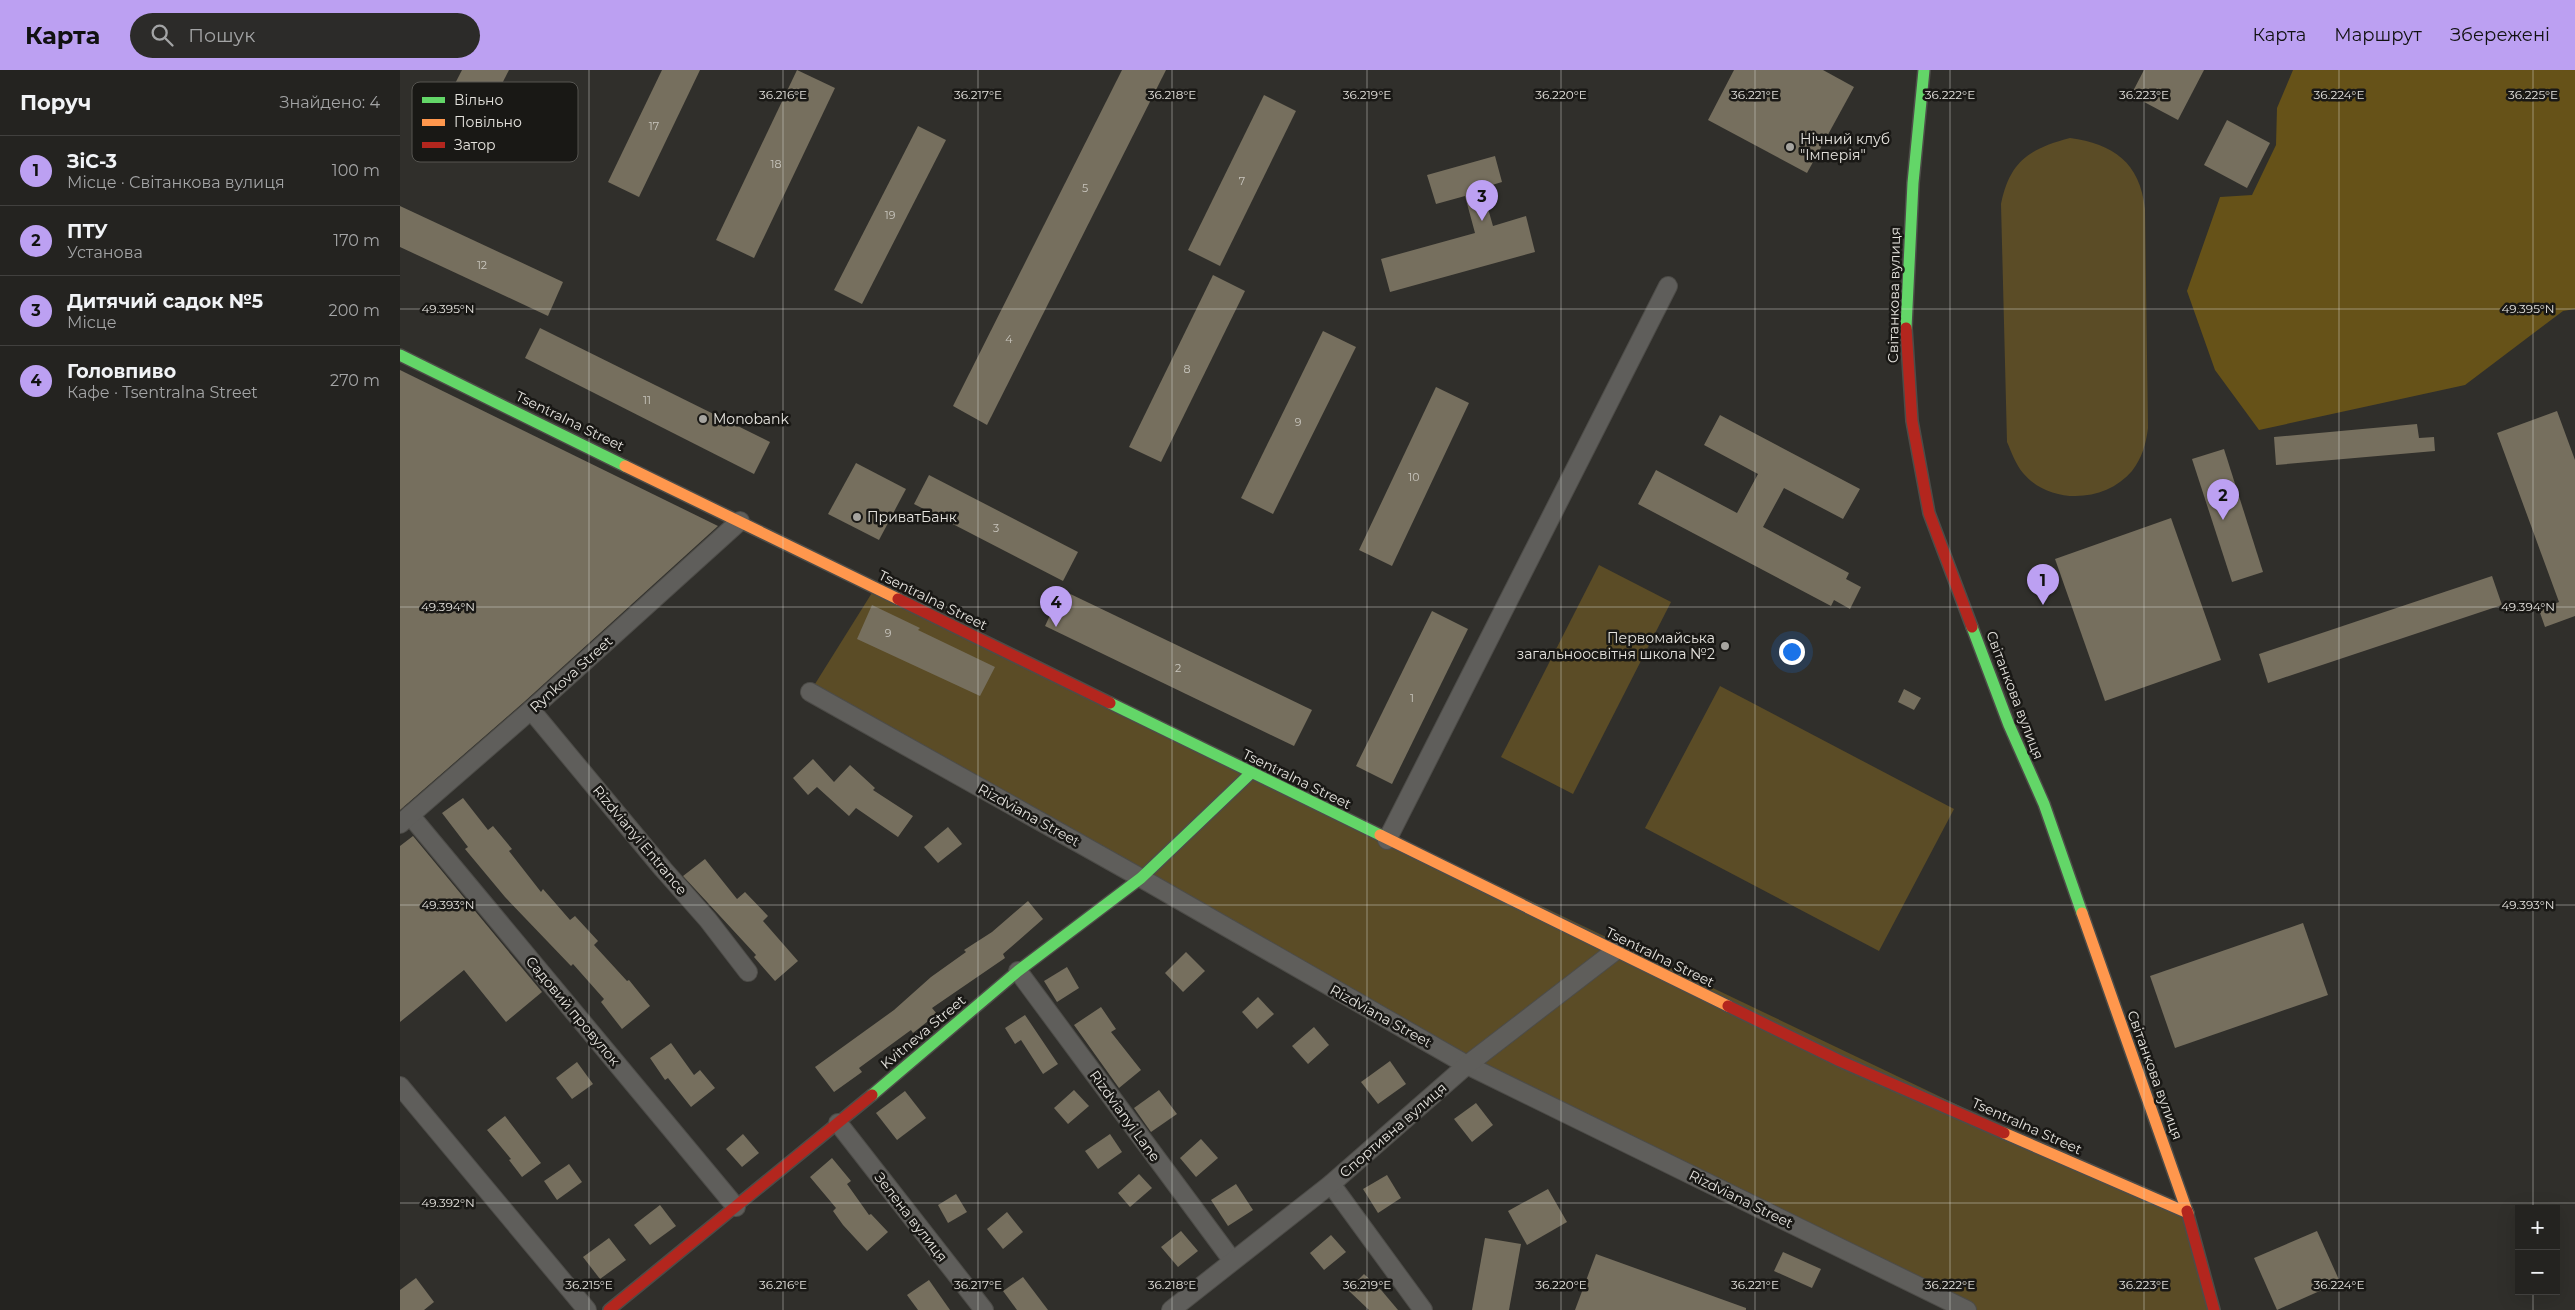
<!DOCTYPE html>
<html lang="uk">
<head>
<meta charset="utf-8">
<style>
	:root { --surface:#242320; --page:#2c2b29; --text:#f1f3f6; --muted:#a3a4a5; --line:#41403e; --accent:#bca0f2 }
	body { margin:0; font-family:Montserrat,sans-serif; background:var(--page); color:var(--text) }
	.controls { position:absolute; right:15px; bottom:15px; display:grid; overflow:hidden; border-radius:0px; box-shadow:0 5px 20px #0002 }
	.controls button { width:45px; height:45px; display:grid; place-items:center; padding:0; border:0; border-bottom:1px solid var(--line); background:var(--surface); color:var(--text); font:25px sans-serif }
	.you { position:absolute; left:1391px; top:581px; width:18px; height:18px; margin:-12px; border:4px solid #fff; border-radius:50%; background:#1a73e8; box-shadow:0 0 0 8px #1a73e833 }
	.badge { display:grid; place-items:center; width:32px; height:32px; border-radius:50%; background:var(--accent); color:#111; font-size:16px; font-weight:700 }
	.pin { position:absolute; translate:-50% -41px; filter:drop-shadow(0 1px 2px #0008) }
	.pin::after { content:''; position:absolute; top:26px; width:18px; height:15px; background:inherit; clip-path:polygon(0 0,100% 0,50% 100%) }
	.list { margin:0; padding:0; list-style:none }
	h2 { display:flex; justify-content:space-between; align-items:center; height:65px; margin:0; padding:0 20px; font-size:21px }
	h2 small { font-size:16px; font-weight:400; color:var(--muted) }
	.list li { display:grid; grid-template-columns:32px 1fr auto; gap:15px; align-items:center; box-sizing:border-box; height:70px; padding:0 20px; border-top:1px solid var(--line) }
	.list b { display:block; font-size:19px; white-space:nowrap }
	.list p { margin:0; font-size:16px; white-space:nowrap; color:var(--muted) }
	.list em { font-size:16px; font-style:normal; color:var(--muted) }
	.icon { flex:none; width:28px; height:28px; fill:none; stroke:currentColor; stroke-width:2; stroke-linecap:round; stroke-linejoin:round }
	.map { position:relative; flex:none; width:2175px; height:1240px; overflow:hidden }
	header { display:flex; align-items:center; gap:30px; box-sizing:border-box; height:70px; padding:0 25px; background:var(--accent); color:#111 }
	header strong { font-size:24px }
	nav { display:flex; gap:28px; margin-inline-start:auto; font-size:18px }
	.search { width:350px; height:45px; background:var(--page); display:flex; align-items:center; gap:12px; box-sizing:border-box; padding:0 18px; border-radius:28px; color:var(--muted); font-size:19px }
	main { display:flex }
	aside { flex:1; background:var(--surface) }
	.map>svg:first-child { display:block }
</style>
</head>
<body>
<header>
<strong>Карта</strong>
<div class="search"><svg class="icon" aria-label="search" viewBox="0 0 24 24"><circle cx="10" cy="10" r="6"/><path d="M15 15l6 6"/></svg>Пошук</div>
<nav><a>Карта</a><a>Маршрут</a><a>Збережені</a></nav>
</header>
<main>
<aside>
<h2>Поруч<small>Знайдено: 4</small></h2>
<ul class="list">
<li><span class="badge">1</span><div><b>ЗіС-3</b><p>Місце · Світанкова вулиця</p></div><em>100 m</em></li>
<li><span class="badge">2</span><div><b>ПТУ</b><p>Установа</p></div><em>170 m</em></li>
<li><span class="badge">3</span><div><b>Дитячий садок №5</b><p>Місце</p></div><em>200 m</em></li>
<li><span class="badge">4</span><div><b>Головпиво</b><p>Кафе · Tsentralna Street</p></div><em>270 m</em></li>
</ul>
</aside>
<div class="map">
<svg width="2175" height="1240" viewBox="0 0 2175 1240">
	<rect width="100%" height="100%" fill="#302f2b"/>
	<g fill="#5b4c26">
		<path d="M1670,68C1713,74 1740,92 1745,139L1748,358C1746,374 1742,388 1732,401C1705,433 1650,435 1623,403C1616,395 1611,381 1607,372L1601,134C1610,91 1629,79 1670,68Z"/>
		<path d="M1199,495L1271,532L1173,724L1101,687Z"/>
		<path d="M475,518L1784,1143L1810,1240H1567L1067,995L410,622Z"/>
		<path d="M1320,616L1554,739L1479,881L1245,758Z"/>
	</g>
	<path fill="#665218" d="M1893,0H2175V239L2163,241L2065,315L1859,360L1815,300L1787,221L1820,127L1852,125L1876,75L1877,38Z"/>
	<g fill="#766f5e">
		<path d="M62,0H109L67,82L29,64Z"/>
		<path d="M262,0H300L239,127L208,112Z"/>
		<path d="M397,0L435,18L354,188L316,170Z"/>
		<path d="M722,0H766L587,355L553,336Z"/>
		<path d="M1334,0H1423L1454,17L1407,103L1308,50Z"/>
		<path d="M1744,0H1804L1778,50L1731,25Z"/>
		<path d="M864,25L896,41L820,196L788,180Z"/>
		<path d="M1827,50L1870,73L1847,118L1804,95Z"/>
		<path d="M518,56L546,70L462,234L434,220Z"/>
		<path d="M1095,86L1102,112L1082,118L1093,156L1126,146L1135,182L990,222L981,189L1075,163L1065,126L1036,134L1027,105Z"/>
		<path d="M0,136L163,212L148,246L0,177Z"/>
		<path d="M813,205L845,221L761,392L729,377Z"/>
		<path d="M140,258L370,372L354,404L125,288Z"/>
		<path d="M923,261L956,277L873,444L841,428Z"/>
		<path d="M0,300L318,456L124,632L0,740Z"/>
		<path d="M1036,317L1069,333L992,496L959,480Z"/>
		<path d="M2157,341L2175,390V546L2145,557L2139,540L2159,532L2097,363Z"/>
		<path d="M1320,345L1460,419L1443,449L1384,418L1363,457L1449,503L1446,509L1461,517L1450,539L1434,530L1431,536L1238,434L1256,400L1337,443L1358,404L1304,375Z"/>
		<path d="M2017,354L2019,368L2034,367L2035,381L1876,395L1874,367Z"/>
		<path d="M1824,379L1863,502L1832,512L1792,389Z"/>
		<path d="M456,393L506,419L479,470L428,444Z"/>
		<path d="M529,405L678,482L663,511L514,434Z"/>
		<path d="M1771,448L1821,590L1705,631L1655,489Z"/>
		<path d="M2092,506L2102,535L1868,613L1859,584Z"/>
		<path d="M662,520L912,640L894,676L645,556Z"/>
		<path d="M472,535L520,558L518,560L595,597L580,626L457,569Z"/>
		<path d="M1032,541L1068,559L992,714L956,696Z"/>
		<path d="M1504,619L1521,628L1514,640L1498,632Z"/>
		<path d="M413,689L434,712L450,695L475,718L473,720L513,746L498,767L456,738L449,746L417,717L408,725L393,708Z"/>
		<path d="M63,728L88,760L93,756L112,779L109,781L141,822L143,819L170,850L175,846L198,871L194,875L227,911L229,910L250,936L222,959L201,932L204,929L173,894L171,896L105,827L65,779L68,777L42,743Z"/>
		<path d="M548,757L562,774L538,793L524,777Z"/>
		<path d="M13,766L142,922L106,952L64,900L0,952V776Z"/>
		<path d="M305,789L337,829L345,822L368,846L363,851L398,891L375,911L354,887L356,885L283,806Z"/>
		<path d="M628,831L643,849L603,884L605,888L532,938L537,944L513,963L511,960L459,998L462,1002L434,1022L415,997L494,940L531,907L566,882L564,880L592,862Z"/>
		<path d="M1903,853L1928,925L1775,978L1750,906Z"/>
		<path d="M786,882L805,901L783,922L765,903Z"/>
		<path d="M667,897L679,918L657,932L644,911Z"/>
		<path d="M858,927L874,944L857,959L842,942Z"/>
		<path d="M701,937L716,959L711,962L741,1000L719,1018L674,955Z"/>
		<path d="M625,945L658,994L643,1004L621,970L615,974L605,958Z"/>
		<path d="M914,957L929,975L908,994L892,976Z"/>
		<path d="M271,973L294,1005L300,1000L315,1018L291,1037L268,1008L265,1010L250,988Z"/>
		<path d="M990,991L1006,1014L978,1034L961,1012Z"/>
		<path d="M177,992L193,1014L172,1029L156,1008Z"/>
		<path d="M674,1020L689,1036L668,1054L654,1038Z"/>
		<path d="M759,1020L777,1044L751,1062L734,1038Z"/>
		<path d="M505,1021L526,1048L497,1070L476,1043Z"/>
		<path d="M1076,1033L1093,1055L1072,1072L1054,1049Z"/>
		<path d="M105,1046L141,1093L122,1107L109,1090L111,1089L87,1060Z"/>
		<path d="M343,1064L359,1083L342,1097L326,1079Z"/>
		<path d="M710,1064L722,1082L698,1099L685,1081Z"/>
		<path d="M801,1069L818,1088L796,1107L780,1088Z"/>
		<path d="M432,1088L451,1111L447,1114L469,1145L471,1144L488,1162L467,1181L443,1155L433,1141L436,1138L410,1107Z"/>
		<path d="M169,1094L182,1112L157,1130L144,1111Z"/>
		<path d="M739,1104L752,1118L730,1137L718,1123Z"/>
		<path d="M987,1105L1001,1128L978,1143L963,1119Z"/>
		<path d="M836,1114L853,1140L828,1156L811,1130Z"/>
		<path d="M1148,1119L1167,1152L1127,1175L1108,1141Z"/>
		<path d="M556,1124L567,1142L548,1153L538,1135Z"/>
		<path d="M260,1135L276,1156L250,1175L234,1155Z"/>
		<path d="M607,1142L623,1162L603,1179L587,1159Z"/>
		<path d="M781,1161L798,1181L778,1197L761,1177Z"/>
		<path d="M1917,1161L1940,1212L1877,1240L1854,1188Z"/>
		<path d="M931,1165L946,1182L924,1200L910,1183Z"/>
		<path d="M209,1168L226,1190L200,1209L183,1187Z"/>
		<path d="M1085,1168L1121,1174L1109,1240H1072Z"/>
		<path d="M1383,1182L1421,1199L1412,1218L1374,1201Z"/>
		<path d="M1196,1184L1346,1238V1240H1175Z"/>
		<path d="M964,1204L982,1221L998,1240H969L948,1220Z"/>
		<path d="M623,1207L648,1240H617L603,1221Z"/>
		<path d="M16,1208L34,1232L24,1240H0V1220Z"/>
		<path d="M529,1210L550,1240H518L507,1225Z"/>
	</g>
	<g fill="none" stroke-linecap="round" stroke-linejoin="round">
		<g stroke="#4d4c48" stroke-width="20">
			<g id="street">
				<path d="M410,622L741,808L1067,995L1567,1240"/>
				<path d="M131,640L263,799L308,850L348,902"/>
				<path d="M10,745L336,1137"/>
				<path d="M0,754L131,640L340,451"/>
				<path d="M987,770L1268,216"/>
				<path d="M618,901L832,1190"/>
				<path d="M0,1016L187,1240"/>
				<path d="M438,1053L584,1240"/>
				<path d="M931,1114L1023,1240"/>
				<path d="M771,1240L931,1114L1067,995L1215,881"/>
			</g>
		</g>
		<g stroke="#4d4c48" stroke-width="14">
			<g id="fast">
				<path d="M1506,258L1513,113L1524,0"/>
				<path d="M0,285L225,396"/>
				<path d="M1572,557L1609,655L1644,734L1682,843"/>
				<path d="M710,633L980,765"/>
				<path d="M472,1025L618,901L741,808L851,703"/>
			</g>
		</g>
		<g stroke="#4d4c48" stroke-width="14">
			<g id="slow">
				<path d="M225,396L498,529"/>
				<path d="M980,765L1328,936"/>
				<path d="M1682,843L1787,1141"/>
				<path d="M1604,1063L1788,1143"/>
			</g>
		</g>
		<g stroke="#4d4c48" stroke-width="14">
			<g id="jam">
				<path d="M1506,258L1512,351L1529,443L1572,557"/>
				<path d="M498,529L710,633"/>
				<path d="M1328,936L1440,991L1604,1063"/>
				<path d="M1787,1141L1814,1240"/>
				<path d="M209,1240L472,1025"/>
			</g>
		</g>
		<use href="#street" stroke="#5f5e5b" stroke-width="18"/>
		<use href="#fast" stroke="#63d668" stroke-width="11"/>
		<use href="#slow" stroke="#ff974d" stroke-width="11"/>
		<use href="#jam" stroke="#b3261e" stroke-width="11"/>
	</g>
	<path fill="none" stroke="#e5e3de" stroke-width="1" stroke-opacity="0.45" d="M189,0V1240M383,0V1240M578,0V1240M772,0V1240M967,0V1240M1161,0V1240M1355,0V1240M1550,0V1240M1744,0V1240M1939,0V1240M2133,0V1139M0,239H2175M0,537H2175M0,835H2175M0,1133H2175M2133,1221V1240"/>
	<g fill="#a6a49f" stroke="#191815" stroke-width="2">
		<circle cx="1390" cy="77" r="5"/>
		<circle cx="303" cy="349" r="5"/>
		<circle cx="457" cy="447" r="5"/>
		<circle cx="1325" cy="576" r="5"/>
	</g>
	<g text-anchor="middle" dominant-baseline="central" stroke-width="5" stroke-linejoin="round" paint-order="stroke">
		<g font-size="11" fill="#c9c6be">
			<text x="254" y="56">17</text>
			<text x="376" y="94">18</text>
			<text x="842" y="111">7</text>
			<text x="685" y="118">5</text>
			<text x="490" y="145">19</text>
			<text x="82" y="195">12</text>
			<text x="609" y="269">4</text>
			<text x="787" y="299">8</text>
			<text x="247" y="330">11</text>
			<text x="898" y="352">9</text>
			<text x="1014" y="407">10</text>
			<text x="596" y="458">3</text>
			<text x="488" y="563">9</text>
			<text x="778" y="598">2</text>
			<text x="1012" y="628">1</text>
		</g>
		<g font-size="14" fill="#e5e3de" stroke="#191815" text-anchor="start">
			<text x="1400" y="69">Нічний клуб<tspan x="1400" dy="16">"Імперія"</tspan></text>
			<text x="313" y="349">Monobank</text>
			<text x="467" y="447">ПриватБанк</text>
			<text x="1315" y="568" text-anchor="end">Первомайська<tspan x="1315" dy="16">загальноосвітня школа №2</tspan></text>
		</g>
		<g font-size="14" fill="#e5e3de" stroke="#191815">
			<text transform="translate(1494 225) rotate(-89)">Світанкова вулиця</text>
			<text transform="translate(170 351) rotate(26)">Tsentralna Street</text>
			<text transform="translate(533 530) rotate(26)">Tsentralna Street</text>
			<text transform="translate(171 604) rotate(-42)">Rynkova Street</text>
			<text transform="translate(1615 625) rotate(69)">Світанкова вулиця</text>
			<text transform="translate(897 709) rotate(26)">Tsentralna Street</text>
			<text transform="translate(629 745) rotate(29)">Rizdviana Street</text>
			<text transform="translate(240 770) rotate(50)">Rizdvianyi Entrance</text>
			<text transform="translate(1260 887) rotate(26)">Tsentralna Street</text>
			<text transform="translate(173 941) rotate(50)">Садовий провулок</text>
			<text transform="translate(981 946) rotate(29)">Rizdviana Street</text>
			<text transform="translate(523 962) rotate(-40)">Kvitneva Street</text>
			<text transform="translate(1755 1005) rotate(70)">Світанкова вулиця</text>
			<text transform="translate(725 1046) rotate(54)">Rizdvianyi Lane</text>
			<text transform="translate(1627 1056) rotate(24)">Tsentralna Street</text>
			<text transform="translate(993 1060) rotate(-41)">Спортивна вулиця</text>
			<text transform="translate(1341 1129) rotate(26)">Rizdviana Street</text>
			<text transform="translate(511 1147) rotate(52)">Зелена вулиця</text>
		</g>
	</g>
	<rect x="12" y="12" width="166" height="80" rx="8" fill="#191815" stroke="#565551" stroke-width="1"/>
	<rect x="22" y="27" width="23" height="6" fill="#63d668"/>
	<rect x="22" y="49" width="23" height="7" fill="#ff974d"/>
	<rect x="22" y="72" width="23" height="6" fill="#b3261e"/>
	<g font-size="14" fill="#e5e3de">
		<text x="54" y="35">Вільно</text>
		<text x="54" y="57">Повільно</text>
		<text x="54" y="80">Затор</text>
	</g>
	<g font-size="12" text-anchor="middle" fill="#e5e3de" stroke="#191815" stroke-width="5" stroke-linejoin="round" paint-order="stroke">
		<text x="383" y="29">36.216°E</text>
		<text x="578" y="29">36.217°E</text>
		<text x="772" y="29">36.218°E</text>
		<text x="967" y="29">36.219°E</text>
		<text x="1161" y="29">36.220°E</text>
		<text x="1355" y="29">36.221°E</text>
		<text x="1550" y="29">36.222°E</text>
		<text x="1744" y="29">36.223°E</text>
		<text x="1939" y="29">36.224°E</text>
		<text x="2133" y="29">36.225°E</text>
		<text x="48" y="243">49.395°N</text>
		<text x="2128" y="243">49.395°N</text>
		<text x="48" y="541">49.394°N</text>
		<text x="2128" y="541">49.394°N</text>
		<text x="48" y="839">49.393°N</text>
		<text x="2128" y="839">49.393°N</text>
		<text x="48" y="1137">49.392°N</text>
		<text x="189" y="1219">36.215°E</text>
		<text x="383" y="1219">36.216°E</text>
		<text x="578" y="1219">36.217°E</text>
		<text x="772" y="1219">36.218°E</text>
		<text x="967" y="1219">36.219°E</text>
		<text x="1161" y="1219">36.220°E</text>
		<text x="1355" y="1219">36.221°E</text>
		<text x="1550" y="1219">36.222°E</text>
		<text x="1744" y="1219">36.223°E</text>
		<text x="1939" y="1219">36.224°E</text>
	</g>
</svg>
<div class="controls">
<button>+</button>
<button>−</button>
</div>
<div class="you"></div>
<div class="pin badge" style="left:1643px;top:535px">1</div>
<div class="pin badge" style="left:1823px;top:450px">2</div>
<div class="pin badge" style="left:1082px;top:151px">3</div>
<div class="pin badge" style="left:656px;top:557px">4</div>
</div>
</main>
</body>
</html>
